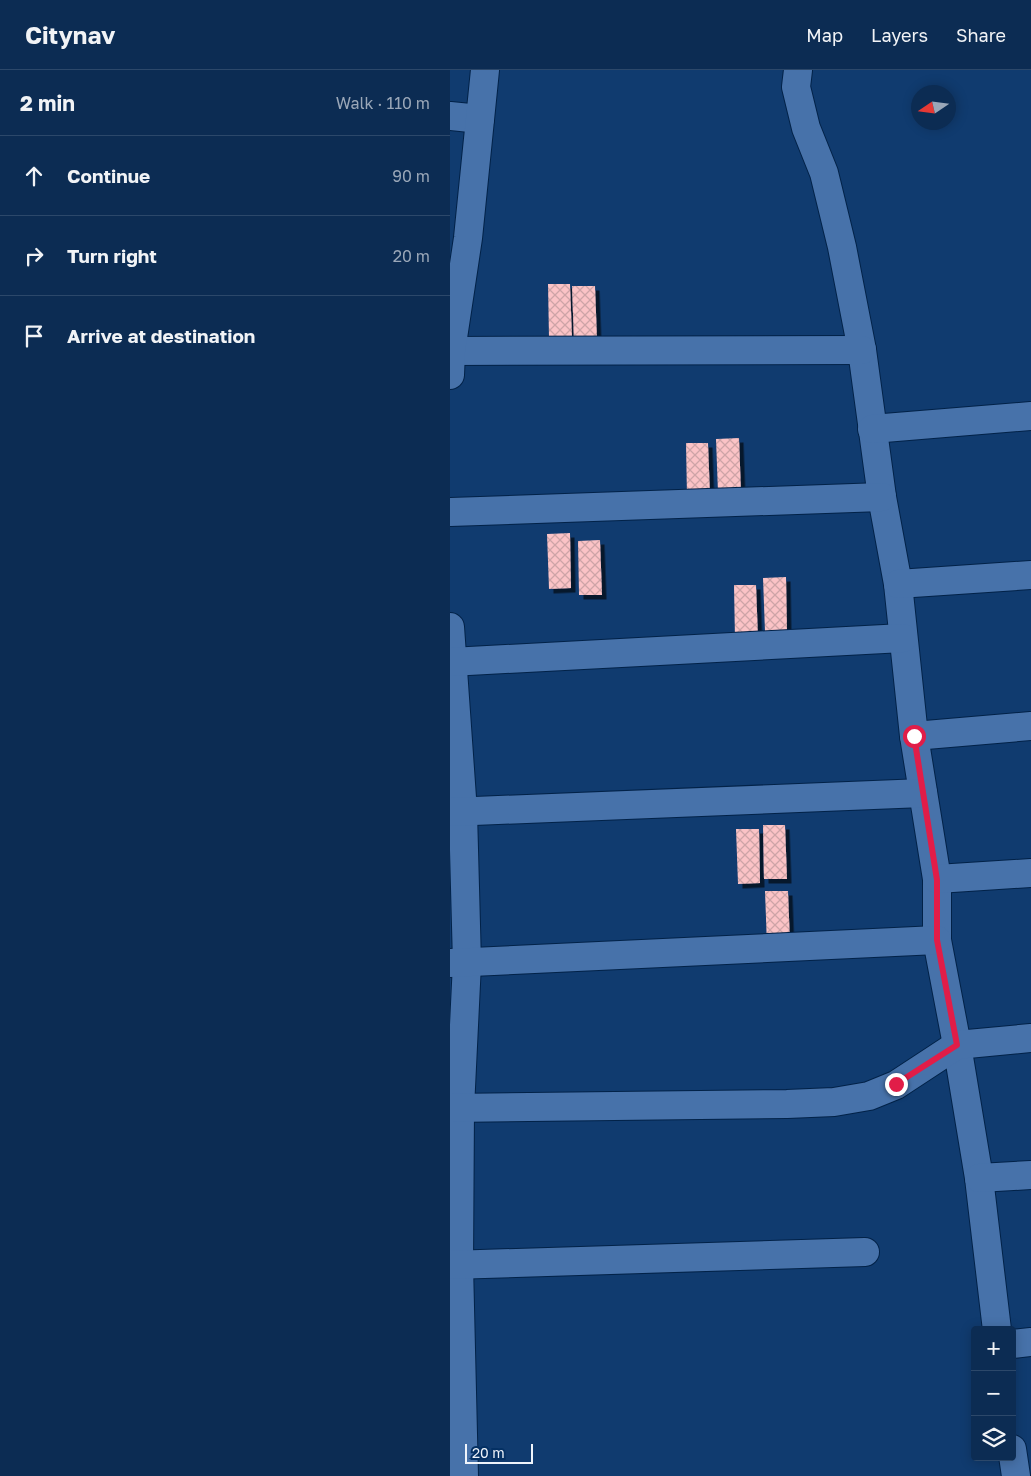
<!DOCTYPE html>
<html lang="en">
<head>
<meta charset="utf-8">
<style>
	:root { --surface:#0c2c53; --page:#1a385d; --text:#f1f3f6; --muted:#9aa7b8; --line:#2c486a }
	body { margin:0; font-family:"Golos Text",sans-serif; background:var(--page); color:var(--text) }
	.controls { position:absolute; right:15px; bottom:15px; display:grid; overflow:hidden; border-radius:5px; box-shadow:0 2px 12px #0003 }
	.controls button { width:45px; height:45px; display:grid; place-items:center; padding:0; border:0; border-bottom:1px solid var(--line); background:var(--surface); color:var(--text); font:25px sans-serif }
	.compass { position:absolute; left:461px; top:15px; width:45px; height:45px; border-radius:50%; background:var(--surface); box-shadow:0 2px 12px #0003; rotate:257deg }
	.scale { position:absolute; left:15px; bottom:12px; width:68px; box-sizing:border-box; padding-left:5px; border:2px solid #eff4fb; border-top:0; font-size:14px; line-height:18px; white-space:nowrap; color:#eff4fb; -webkit-text-stroke:4px #043063; paint-order:stroke }
	.stop { position:absolute; width:15px; height:15px; margin:-11px; border:4px solid #e11d48; border-radius:50%; background:#fff }
	.stop.end { background:#e11d48; border-color:#fff; box-shadow:0 1px 5px #0008 }
	.list { margin:0; padding:0; list-style:none }
	h2 { display:flex; justify-content:space-between; align-items:center; height:65px; margin:0; padding:0 20px; font-size:21px }
	h2 small { font-size:16px; font-weight:400; color:var(--muted) }
	.list li { display:grid; grid-template-columns:32px 1fr auto; gap:15px; align-items:center; box-sizing:border-box; height:80px; padding:0 20px; border-top:1px solid var(--line) }
	.list b { display:block; font-size:19px; white-space:nowrap }
	.list em { font-size:16px; font-style:normal; color:var(--muted) }
	.icon { flex:none; width:28px; height:28px; fill:none; stroke:currentColor; stroke-width:2; stroke-linecap:round; stroke-linejoin:round }
	.map { position:relative; flex:none; width:581px; height:1406px; overflow:hidden }
	header { display:flex; align-items:center; gap:30px; box-sizing:border-box; height:70px; padding:0 25px; background:var(--surface); border-bottom:1px solid var(--line) }
	header strong { font-size:24px }
	nav { display:flex; gap:28px; margin-inline-start:auto; font-size:18px }
	main { display:flex }
	aside { flex:1; background:var(--surface) }
	.map>svg:first-child { display:block }
</style>
</head>
<body>
<header>
<strong>Citynav</strong>
<nav><a>Map</a><a>Layers</a><a>Share</a></nav>
</header>
<main>
<aside>
<h2>2 min<small>Walk · 110 m</small></h2>
<ul class="list">
<li><svg class="icon" aria-label="ahead" viewBox="0 0 24 24"><path d="M12 20V5M6 11l6-6 6 6"/></svg><div><b>Continue</b></div><em>90 m</em></li>
<li><svg class="icon" aria-label="right" viewBox="0 0 24 24"><path d="M7 20v-9h11M14 6l5 5-5 5"/></svg><div><b>Turn right</b></div><em>20 m</em></li>
<li><svg class="icon" aria-label="arrive" viewBox="0 0 24 24"><path d="M6 21V4h12l-3 4 3 4H6"/></svg><div><b>Arrive at destination</b></div></li>
</ul>
</aside>
<div class="map">
<svg width="581" height="1406" viewBox="0 0 581 1406">
	<defs>
		<pattern id="building-cross-hatch" width="8" height="8" patternUnits="userSpaceOnUse" patternTransform="scale(1.25)"><rect width="8" height="8" fill="#fbc3c6"/><path d="M0 0l8 8M0 8l8-8" fill="none" stroke="#cea4a7"/></pattern>
		<filter id="shadow"><feDropShadow dx="4.5" dy="4.5" stdDeviation="0" flood-color="#0009"/></filter>
	</defs>
	<rect width="100%" height="100%" fill="#103b6f"/>
	<g fill="url(#building-cross-hatch)" filter="url(#shadow)">
		<path d="M98,214H120L122,268L99,269Z"/>
		<path d="M122,216H145L147,270L124,271Z"/>
		<path d="M289,368L291,423H268L266,369Z"/>
		<path d="M236,373H258L260,427L237,428Z"/>
		<path d="M120,463L121,518L99,519L97,464Z"/>
		<path d="M150,470L152,525H129L128,471Z"/>
		<path d="M336,507L337,562H315L313,508Z"/>
		<path d="M284,515H306L308,569L285,570Z"/>
		<path d="M313,755H335L337,809H314Z"/>
		<path d="M286,759H309L310,813L288,814Z"/>
		<path d="M315,821H338L340,875L317,876Z"/>
	</g>
	<g fill="none" stroke-linecap="round" stroke-linejoin="round">
		<g stroke="#022248" stroke-width="30">
			<g id="minor">
				<path d="M348,0L346,17L356,58L374,103L392,177L412,280L432,427L448,514L464,666L487,809V870L507,975L529,1108L547,1260"/>
				<path d="M0,46L30,49"/>
				<path d="M0,281L412,280"/>
				<path d="M0,305L1,281L18,168L35,0"/>
				<path d="M422,359L581,346"/>
				<path d="M0,442L432,427"/>
				<path d="M448,514L581,505"/>
				<path d="M0,557L13,742L17,893L10,1038L9,1195L14,1406"/>
				<path d="M0,592L453,568"/>
				<path d="M464,666L581,656"/>
				<path d="M0,742L473,723"/>
				<path d="M487,809L581,803"/>
				<path d="M0,893L487,870"/>
				<path d="M0,1038L337,1034L384,1032L419,1026L446,1015L507,975L581,968"/>
				<path d="M529,1108L581,1105"/>
				<path d="M0,1195L415,1182"/>
				<path d="M562,1274L581,1272"/>
				<path d="M562,1379L566,1406"/>
			</g>
		</g>
		<use href="#minor" stroke="#4772aa" stroke-width="28"/>
	</g>
	<g fill="none" stroke-linecap="round" stroke-linejoin="round">
		<path stroke="#e11d48" stroke-width="6" d="M446,1014L507,975L487,870V810L464,666"/>
	</g>
</svg>
<div class="controls">
<button>+</button>
<button>−</button>
<button><svg class="icon" aria-label="layers" viewBox="0 0 24 24"><path d="M12 4l9 5-9 5-9-5zM3 14l9 5 9-5"/></svg></button>
</div>
<svg class="compass" viewBox="-18 -18 36 36"><path d="M0-13l5 13h-10z" fill="#e53935"/><path d="M0 13l5-13h-10z" fill="#9aa7b8"/></svg>
<div class="scale">20 m</div>
<div class="stop" style="left:464px;top:666px"></div>
<div class="stop end" style="left:446px;top:1014px"></div>
</div>
</main>
</body>
</html>
